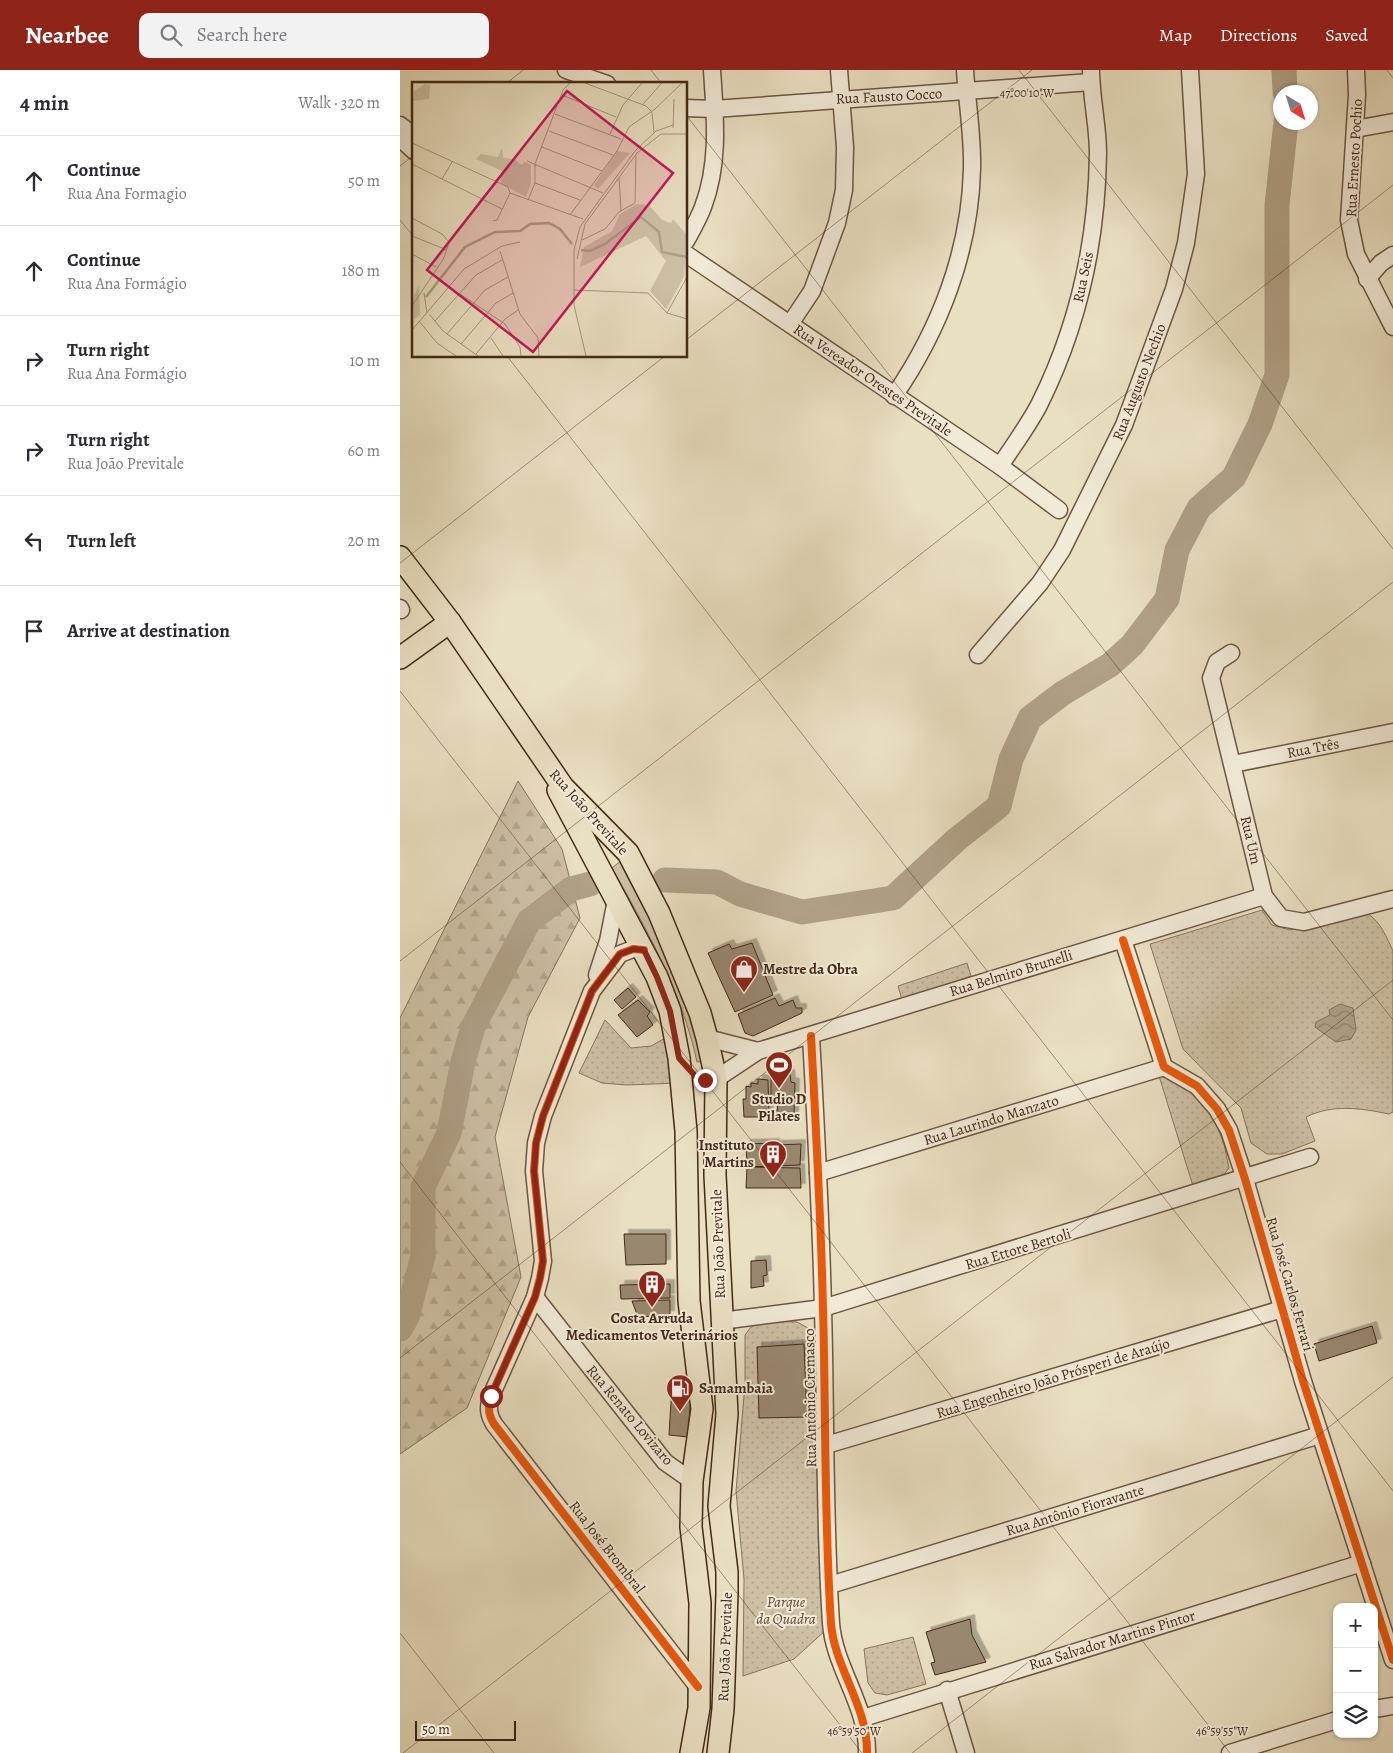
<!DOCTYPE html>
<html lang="en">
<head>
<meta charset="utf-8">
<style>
	:root { --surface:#fff; --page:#f2f2f3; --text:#2b2b33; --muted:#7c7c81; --line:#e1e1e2; --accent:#8f2418 }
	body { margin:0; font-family:Alegreya,serif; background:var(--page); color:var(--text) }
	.controls { position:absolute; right:15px; bottom:15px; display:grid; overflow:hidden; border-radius:10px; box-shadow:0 1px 4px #0004 }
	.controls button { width:45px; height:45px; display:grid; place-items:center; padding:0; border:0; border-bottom:1px solid var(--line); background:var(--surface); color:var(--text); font:25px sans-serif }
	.compass { position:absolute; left:873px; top:15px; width:45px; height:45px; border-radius:50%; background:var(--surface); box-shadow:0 1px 4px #0004; rotate:142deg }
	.scale { position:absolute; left:15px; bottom:12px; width:101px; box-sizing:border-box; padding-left:5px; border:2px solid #422917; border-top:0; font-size:14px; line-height:18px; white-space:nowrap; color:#422917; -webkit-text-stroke:4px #f1ead7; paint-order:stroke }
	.stop { position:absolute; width:15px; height:15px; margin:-11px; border:4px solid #8f2418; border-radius:50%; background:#fff }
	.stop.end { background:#8f2418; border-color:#fff; box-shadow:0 1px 5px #0008 }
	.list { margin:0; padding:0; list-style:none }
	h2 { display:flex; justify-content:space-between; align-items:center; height:65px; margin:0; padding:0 20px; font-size:21px }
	h2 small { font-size:16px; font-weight:400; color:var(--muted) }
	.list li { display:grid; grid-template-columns:32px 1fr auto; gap:15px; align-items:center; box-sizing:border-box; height:90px; padding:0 20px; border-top:1px solid var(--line) }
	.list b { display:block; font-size:19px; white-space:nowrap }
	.list p { margin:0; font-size:16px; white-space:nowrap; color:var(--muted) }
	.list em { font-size:16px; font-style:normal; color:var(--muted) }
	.icon { flex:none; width:28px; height:28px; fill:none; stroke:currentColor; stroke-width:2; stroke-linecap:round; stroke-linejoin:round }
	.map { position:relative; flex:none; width:993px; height:1683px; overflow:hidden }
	header { display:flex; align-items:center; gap:30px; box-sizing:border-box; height:70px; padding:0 25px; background:var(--accent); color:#fff }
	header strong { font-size:24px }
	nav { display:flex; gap:28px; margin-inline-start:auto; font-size:18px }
	.search { width:350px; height:45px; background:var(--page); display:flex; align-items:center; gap:12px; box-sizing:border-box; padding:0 18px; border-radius:10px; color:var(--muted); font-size:19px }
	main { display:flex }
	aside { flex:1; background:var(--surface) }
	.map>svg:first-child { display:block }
</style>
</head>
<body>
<header>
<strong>Nearbee</strong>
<div class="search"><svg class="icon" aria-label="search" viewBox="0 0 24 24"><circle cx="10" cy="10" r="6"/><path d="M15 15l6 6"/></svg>Search here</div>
<nav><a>Map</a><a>Directions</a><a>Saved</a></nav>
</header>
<main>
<aside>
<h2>4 min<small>Walk · 320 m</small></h2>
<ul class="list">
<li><svg class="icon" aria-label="ahead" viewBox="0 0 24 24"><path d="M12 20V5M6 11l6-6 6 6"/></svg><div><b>Continue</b><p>Rua Ana Formagio</p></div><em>50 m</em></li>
<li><svg class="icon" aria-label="ahead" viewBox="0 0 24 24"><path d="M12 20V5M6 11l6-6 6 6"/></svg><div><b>Continue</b><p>Rua Ana Formágio</p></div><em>180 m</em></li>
<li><svg class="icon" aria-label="right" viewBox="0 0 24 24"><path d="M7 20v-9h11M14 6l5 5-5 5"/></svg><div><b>Turn right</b><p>Rua Ana Formágio</p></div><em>10 m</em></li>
<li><svg class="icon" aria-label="right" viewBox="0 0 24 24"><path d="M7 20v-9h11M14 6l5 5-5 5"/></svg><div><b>Turn right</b><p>Rua João Previtale</p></div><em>60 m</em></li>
<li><svg class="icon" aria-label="left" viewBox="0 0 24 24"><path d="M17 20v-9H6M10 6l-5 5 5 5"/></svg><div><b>Turn left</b></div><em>20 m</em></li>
<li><svg class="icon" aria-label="arrive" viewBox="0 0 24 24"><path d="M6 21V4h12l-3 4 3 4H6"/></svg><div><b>Arrive at destination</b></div></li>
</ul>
</aside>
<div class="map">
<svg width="993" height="1683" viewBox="0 0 993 1683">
	<defs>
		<pattern id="forest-firs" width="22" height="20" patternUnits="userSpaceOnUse" patternTransform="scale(1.25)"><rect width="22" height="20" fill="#cdc0a4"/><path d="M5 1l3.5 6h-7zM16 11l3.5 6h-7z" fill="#b1a58c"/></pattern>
		<pattern id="park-dots" width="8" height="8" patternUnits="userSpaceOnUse" patternTransform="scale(1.25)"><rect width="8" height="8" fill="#cdc0a4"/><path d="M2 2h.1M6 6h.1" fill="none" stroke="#b1a58c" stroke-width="1.8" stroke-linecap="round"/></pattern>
		<pattern id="water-waves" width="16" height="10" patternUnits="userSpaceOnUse" patternTransform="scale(1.25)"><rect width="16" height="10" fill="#b0a187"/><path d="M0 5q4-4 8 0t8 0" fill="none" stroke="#91836d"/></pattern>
		<filter id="shadow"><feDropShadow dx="4.5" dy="-4.5" stdDeviation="0" flood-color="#0004"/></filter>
	</defs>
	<rect width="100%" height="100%" fill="#e9dfc1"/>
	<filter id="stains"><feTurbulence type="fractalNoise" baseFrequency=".004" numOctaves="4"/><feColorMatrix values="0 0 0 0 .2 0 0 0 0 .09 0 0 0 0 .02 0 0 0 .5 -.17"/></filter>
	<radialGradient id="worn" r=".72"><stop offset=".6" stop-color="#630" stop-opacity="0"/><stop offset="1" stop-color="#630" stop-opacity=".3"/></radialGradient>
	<path fill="#cdc0a4" stroke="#88745e" d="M223,789L271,888L307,991L297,992C282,922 247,860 212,798Z"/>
	<path fill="url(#forest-firs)" stroke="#88745e" d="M118,711L162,779L180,848L128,947L95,1067L121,1207L67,1338L0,1384V948Z"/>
	<g fill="url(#park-dots)" stroke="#88745e">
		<path d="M862,840L872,855L890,860L960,840C979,847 985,864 993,881V1042L989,1044C960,1038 933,1034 906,1047L915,1071L882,1084H867L851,1073L841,1038L783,979L750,874Z"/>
		<path d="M567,893L571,906L502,930L498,916Z"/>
		<path d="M205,950L231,978L251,976L269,966L279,1013L227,1015L202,1013L179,1003Z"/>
		<path d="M768,1005L807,1032L824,1074L829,1098L822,1107L793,1116L759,1006Z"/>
		<path d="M363,1251L397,1252L408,1258L427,1559L394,1589L343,1606L344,1509L336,1421L345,1314V1265L351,1257Z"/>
		<path d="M513,1567L526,1614L487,1625L475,1623L468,1613L464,1579Z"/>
	</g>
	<path fill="url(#water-waves)" stroke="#84715a" d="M940,934L953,938L956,960L951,969L936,972L915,957L916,952L930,945L929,940Z"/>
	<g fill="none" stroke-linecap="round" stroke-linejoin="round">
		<g stroke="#b0a187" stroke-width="25">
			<path d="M884,0L885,22"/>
			<path d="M265,810L317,812L340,824L402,842L493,828L556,770L599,736L611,689L630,648L663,623L710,595L732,575L767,529L777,480L799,438L834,407L860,354L877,305V135L886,52"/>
			<path d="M0,1259L7,1247L23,1186V1117L49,1063L63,992L73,957L129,851L171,819L190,814"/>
		</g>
	</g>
	<g fill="#99886f" stroke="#422917" filter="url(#shadow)">
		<path d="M352,873L373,925L335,942L308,883L329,874L332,879Z"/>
		<path d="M228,918L236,927L222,939L214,930Z"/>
		<path d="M375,928L379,936L393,930L396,938H402V943L353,966L345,963L338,944Z"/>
		<path d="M238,930L250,942L247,946L253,955L237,967L218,945Z"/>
		<path d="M381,1004H390L391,1012L395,1013L394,1046L372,1048L373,1040H378L376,1030H371V1008L382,1007Z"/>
		<path d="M358,1009L368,1010L369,1047H344L343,1029H346V1016L351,1017V1013L358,1014Z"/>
		<path d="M375,1073V1075L401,1074L400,1095L347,1097L346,1074Z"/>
		<path d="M347,1097L400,1098L401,1118H346Z"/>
		<path d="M224,1164H266V1194L226,1195Z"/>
		<path d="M366,1190L367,1205L363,1206L364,1216L351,1218V1191Z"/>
		<path d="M270,1214V1228L221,1229L220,1215Z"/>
		<path d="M270,1230V1245L238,1247L232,1231Z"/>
		<path d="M972,1256L977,1273L919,1291L914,1274Z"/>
		<path d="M404,1274L407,1347L359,1348L357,1277Z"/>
		<path d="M272,1316L291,1320L288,1367L269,1365Z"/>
		<path d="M570,1549L572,1565L586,1592L535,1605L531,1593L535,1592L526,1562Z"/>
	</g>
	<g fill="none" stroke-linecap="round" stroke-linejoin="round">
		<g stroke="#6c5642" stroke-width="19">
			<g id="minor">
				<path d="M166,0L207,14"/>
				<path d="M956,0L957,25L949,150L956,184L993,257"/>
				<path d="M286,38L314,39L691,12"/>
				<path d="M0,55L14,66"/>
				<path d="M955,59L993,52"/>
				<path d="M0,68L14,81"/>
				<path d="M286,171C292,160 299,148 303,137C320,92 315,46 312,0"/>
				<path d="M286,184L600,396L659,440"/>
				<path d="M967,209L981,193L993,185"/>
				<path d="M390,254L412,221L437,153L444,120L445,77L439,0"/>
				<path d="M494,326C540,259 570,181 572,99C573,66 567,33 565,0"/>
				<path d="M600,396C613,376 628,356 639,335C678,257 697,170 698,83C698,55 691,28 691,0"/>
				<path d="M0,538L1,540"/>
				<path d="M831,583L817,592L811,608L864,826L881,848L904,852L993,829"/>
				<path d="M578,585L640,513L662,480L724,355L774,219L786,173L796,104L790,0"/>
				<path d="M833,694L993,662"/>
				<path d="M723,870L764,997L797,1016L817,1039L829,1060L845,1109L903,1311L993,1590"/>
				<path d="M244,880L233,879L220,884L192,921L143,1046L136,1073L134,1101L143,1191L140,1208L135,1227L91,1326C88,1338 88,1344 94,1354L298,1617"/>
				<path d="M197,905L208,871L216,830"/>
				<path d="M411,966C416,1057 421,1148 423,1239C426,1343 424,1448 431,1553C434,1597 468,1636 467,1683"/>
				<path d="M307,968L358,981"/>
				<path d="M316,1009L358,981L864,826"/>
				<path d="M418,1103L764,997"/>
				<path d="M135,1227L265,1392L292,1411"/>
				<path d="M321,1251L423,1238L910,1087"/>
				<path d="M423,1376L882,1239"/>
				<path d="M430,1515L920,1365"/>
				<path d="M547,1620L566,1683"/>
				<path d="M974,1639L993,1636"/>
				<path d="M463,1648L962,1493"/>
				<path d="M830,1683L937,1650"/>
			</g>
		</g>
		<g stroke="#422917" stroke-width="24">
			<g id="major">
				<path d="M0,487L50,552L163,717L228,783L259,843L300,943L307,968L316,1009L315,1105L327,1344L319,1436L327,1502V1524L323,1639L318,1683"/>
				<path d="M0,588L50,552"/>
				<path d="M158,720L257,907L270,941L279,988L286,1061L289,1231L302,1339L292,1411L291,1457L300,1533L299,1638L291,1683"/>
			</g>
		</g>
		<use href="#minor" stroke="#f1ead7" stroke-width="16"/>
		<use href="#major" stroke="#e9dfc1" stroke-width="21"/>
		<g stroke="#f1ead7" stroke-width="11">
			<g id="cycleway">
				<path d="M723,870L764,997L797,1016L817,1039L829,1060L845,1109L903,1311L993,1590"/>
				<path d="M244,880L233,879L220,884L192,921L143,1046L136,1073L134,1101L143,1191L140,1208L135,1227L91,1326C88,1338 88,1344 94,1354L298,1617"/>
				<path d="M411,966C416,1057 421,1148 423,1239C426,1343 424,1448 431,1553C434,1597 468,1636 467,1683"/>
			</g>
		</g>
		<use href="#cycleway" stroke="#e8590c" stroke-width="8"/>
	</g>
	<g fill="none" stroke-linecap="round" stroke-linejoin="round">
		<path stroke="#8f2418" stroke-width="6" d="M91,1326L135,1227L140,1208L143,1191L134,1101L136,1073L143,1046L192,921L220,884L234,879L244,880L257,907L270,941L279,988L297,1008L305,1010"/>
	</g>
	<path fill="none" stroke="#422917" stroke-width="1" stroke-opacity="0.45" d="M251,0L262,14M619,0L993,479M987,0L993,8M106,14L123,0M286,45L993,950M0,96L14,85M0,150L14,167M286,270L632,0M107,286L993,1421M0,493L265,286M0,621L830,1683M0,891L993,115M0,1092L462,1683M0,1288L993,512M0,1563L94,1683M3,1683L993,910M512,1683L993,1307"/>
	<defs>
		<g id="shop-pin" transform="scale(1.4375)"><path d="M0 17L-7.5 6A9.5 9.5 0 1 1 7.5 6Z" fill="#8f2418" stroke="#f1ead7"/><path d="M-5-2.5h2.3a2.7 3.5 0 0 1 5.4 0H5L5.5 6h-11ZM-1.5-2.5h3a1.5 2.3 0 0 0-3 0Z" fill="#fff"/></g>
		<g id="stadium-pin" transform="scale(1.4375)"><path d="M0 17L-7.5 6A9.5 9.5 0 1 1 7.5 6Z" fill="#8f2418" stroke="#f1ead7"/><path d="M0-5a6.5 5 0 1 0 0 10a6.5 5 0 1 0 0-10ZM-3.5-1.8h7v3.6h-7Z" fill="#fff"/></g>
		<g id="building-pin" transform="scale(1.4375)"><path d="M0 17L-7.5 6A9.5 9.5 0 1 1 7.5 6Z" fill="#8f2418" stroke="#f1ead7"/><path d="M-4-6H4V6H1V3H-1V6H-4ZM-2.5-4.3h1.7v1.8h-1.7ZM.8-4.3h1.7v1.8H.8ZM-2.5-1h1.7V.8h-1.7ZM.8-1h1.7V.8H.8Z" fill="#fff"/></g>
		<g id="fuel-pin" transform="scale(1.4375)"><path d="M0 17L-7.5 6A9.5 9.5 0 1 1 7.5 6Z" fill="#8f2418" stroke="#f1ead7"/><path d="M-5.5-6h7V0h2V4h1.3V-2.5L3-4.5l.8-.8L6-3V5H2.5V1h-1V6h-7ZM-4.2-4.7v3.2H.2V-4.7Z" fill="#fff"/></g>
	</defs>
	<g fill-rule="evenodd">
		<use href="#shop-pin" x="344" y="899"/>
		<use href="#stadium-pin" x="379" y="995"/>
		<use href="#building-pin" x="373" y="1084"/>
		<use href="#building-pin" x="252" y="1214"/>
		<use href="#fuel-pin" x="280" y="1318"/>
	</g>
	<g text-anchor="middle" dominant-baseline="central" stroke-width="4" stroke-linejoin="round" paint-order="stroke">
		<g font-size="15" fill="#422917" stroke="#f1ead7">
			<text transform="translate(489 26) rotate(-3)">Rua Fausto Cocco</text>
			<text transform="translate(954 88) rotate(-87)">Rua Ernesto Pochio</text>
			<text transform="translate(683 207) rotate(-78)">Rua Seis</text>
			<text transform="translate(473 310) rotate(34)">Rua Vereador Orestes Previtale</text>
			<text transform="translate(739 312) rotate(-69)">Rua Augusto Nechio</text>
			<text transform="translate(913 678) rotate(-11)">Rua Três</text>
			<text transform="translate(189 742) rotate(48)">Rua João Previtale</text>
			<text transform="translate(851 770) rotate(77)">Rua Um</text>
			<text transform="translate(611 903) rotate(-17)">Rua Belmiro Brunelli</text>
			<text transform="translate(591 1050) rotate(-17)">Rua Laurindo Manzato</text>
			<text transform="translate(318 1174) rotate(-92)">Rua João Previtale</text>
			<text transform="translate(618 1179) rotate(-17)">Rua Ettore Bertoli</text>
			<text transform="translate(890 1214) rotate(74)">Rua José Carlos Ferrari</text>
			<text transform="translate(653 1308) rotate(-17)">Rua Engenheiro João Prósperi de Araújo</text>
			<text transform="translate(410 1328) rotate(-91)">Rua Antônio Cremasco</text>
			<text transform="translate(230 1345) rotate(50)">Rua Renato Lovizaro</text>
			<text transform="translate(675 1440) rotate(-17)">Rua Antônio Fioravante</text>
			<text transform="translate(207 1477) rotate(52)">Rua José Brombral</text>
			<text transform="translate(712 1570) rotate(-17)">Rua Salvador Martins Pintor</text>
			<text transform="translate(325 1577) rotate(-88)">Rua João Previtale</text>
		</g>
		<g font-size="15" font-weight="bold" fill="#422917" stroke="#f1ead7" text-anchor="start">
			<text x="363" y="899">Mestre da Obra</text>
			<text x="379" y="1029" text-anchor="middle">Studio D<tspan x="379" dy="17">Pilates</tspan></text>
			<text x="354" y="1075" text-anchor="end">Instituto<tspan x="354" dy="17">Martins</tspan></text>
			<text x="252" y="1248" text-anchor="middle">Costa Arruda<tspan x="252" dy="17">Medicamentos Veterinários</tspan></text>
			<text x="299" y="1318">Samambaia</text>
		</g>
		<g font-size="15" font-style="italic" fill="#5e4733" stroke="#f1ead7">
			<text x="386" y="1532">Parque<tspan x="386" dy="17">da Quadra</tspan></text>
		</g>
	</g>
	<g transform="translate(12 12)">
		<rect width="275" height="275" fill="#e9dfc1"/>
		<path d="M13,2L18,3L17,17L1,19L2,9ZM225,122L237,123L250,138L259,141L261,137L275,153L272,195L254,227L238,209L254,179L234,154L168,185L172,165L200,149L208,132ZM7,203L8,233L2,238L1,216Z" fill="#cdc0a4"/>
		<path d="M90,66L91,76L103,77L109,83L113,80L119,83V101L114,115L89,101L90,89L64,77L69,72L86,75ZM205,69L218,71L186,107L182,103Z" fill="#cdc0a4"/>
		<path fill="none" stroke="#b0a187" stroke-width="2.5" d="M169,168L178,169L193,162L229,135L247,150L250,170L275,175M14,215L53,165L83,150L108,149L118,142L137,141L148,147L160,162"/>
		<path fill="none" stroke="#a6967d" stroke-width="1" d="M173,1L234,24L240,30L242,50M150,13L204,35M231,22L250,1M143,32L209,57M261,46L262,17M137,49L201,73M198,52L211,23L230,1M0,61L96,105L98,111L85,138L81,139M130,65L190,89M115,79L191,111M0,82L90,127M207,96L209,129M30,97L40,80M123,101L168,118M98,111L171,137M116,118L123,101V82L151,8L158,1M158,133L205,69L217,45L243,27L270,1M0,136L30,152L37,160L32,176L0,224M0,154L35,168M170,158L193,147L207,130L223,121L224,74M88,169L108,232L126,256L127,274M0,172L24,185M165,177L173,142L225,71L249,52H275M162,208L236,211L255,231L275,237M12,211L15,231M48,212L93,242L108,265L109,274M255,231L275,195M17,232L31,249L66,274M7,239L25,261L44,274M23,239L64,193L90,178M0,248L52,187L90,164L108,160M35,252L73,208L96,195M79,256L91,274M49,262L84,221L101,211M64,272L93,237L106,228M174,274L162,223V168L168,145L223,69L244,49L261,43"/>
		<path fill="#c2185b" fill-opacity="0.15" stroke="#c2185b" stroke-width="2.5" d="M155,9L261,91L121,270L15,188Z"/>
		<rect width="275" height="275" fill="none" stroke="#422917" stroke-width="2.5"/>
	</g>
	<g font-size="12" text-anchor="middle" fill="#422917" stroke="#f1ead7" stroke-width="4" stroke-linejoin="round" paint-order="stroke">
		<text x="627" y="27">47°00'10"W</text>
		<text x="454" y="1665">46°59'50"W</text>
		<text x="822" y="1665">46°59'55"W</text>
	</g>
	<rect width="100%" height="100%" filter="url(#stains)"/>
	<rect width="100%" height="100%" fill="url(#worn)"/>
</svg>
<div class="controls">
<button>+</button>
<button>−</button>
<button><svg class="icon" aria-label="layers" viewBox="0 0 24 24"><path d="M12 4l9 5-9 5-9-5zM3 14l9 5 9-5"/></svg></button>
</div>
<svg class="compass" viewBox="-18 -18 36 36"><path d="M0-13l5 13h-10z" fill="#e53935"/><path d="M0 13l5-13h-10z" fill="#7c7c81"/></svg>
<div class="scale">50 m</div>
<div class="stop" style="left:91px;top:1326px"></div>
<div class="stop end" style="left:305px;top:1010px"></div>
</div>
</main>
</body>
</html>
